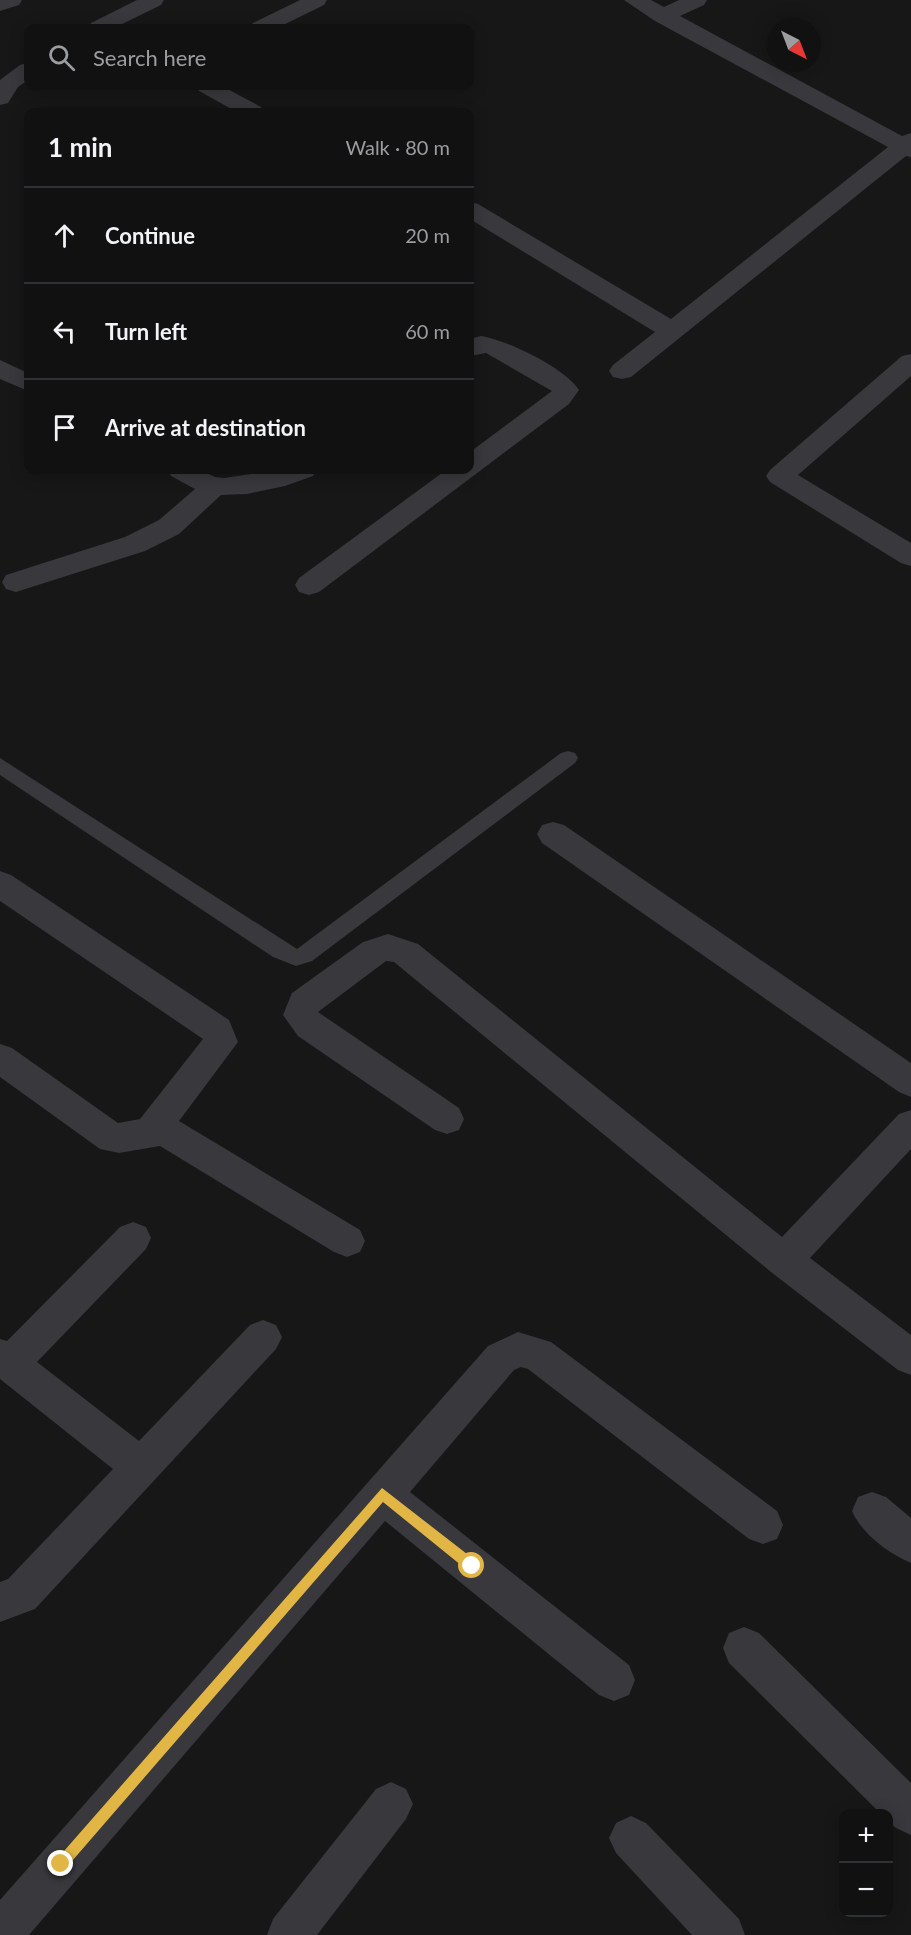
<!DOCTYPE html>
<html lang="en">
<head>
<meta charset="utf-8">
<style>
	:root { --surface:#111112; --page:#1a1a1b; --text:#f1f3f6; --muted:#9c9d9f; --line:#303132 }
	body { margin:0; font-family:Lato,sans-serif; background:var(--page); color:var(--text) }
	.controls { position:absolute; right:18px; bottom:18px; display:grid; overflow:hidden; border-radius:12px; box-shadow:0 3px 15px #0003 }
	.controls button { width:54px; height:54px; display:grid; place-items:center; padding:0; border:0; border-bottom:2px solid var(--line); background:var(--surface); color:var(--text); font:30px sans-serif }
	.compass { position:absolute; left:767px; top:18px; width:54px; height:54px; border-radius:50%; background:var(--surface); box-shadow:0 3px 15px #0003; rotate:138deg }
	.stop { position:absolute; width:18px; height:18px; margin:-14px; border:4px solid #e2b644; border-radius:50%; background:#fff }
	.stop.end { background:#e2b644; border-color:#fff; box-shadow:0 2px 6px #0008 }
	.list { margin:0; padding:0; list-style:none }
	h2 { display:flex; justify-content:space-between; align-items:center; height:78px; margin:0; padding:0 24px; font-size:26px }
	h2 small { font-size:20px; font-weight:400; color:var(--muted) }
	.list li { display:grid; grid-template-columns:39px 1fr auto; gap:18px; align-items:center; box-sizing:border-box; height:96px; padding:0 24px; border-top:2px solid var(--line) }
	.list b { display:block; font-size:22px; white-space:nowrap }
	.list em { font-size:20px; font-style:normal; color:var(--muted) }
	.icon { flex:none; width:33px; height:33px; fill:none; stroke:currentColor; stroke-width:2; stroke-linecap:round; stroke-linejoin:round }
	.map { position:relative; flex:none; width:911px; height:1935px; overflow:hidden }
	.search { position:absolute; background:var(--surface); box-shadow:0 3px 15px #0003; left:24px; top:24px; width:450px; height:66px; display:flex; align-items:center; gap:15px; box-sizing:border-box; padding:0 21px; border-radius:12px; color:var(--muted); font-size:22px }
	.panel { position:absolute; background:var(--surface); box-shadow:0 3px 15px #0003; left:24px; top:108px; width:450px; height:366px; border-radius:12px }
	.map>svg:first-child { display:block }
</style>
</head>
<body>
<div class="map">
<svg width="911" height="1935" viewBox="0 0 911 1935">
	<rect width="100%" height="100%" fill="#171718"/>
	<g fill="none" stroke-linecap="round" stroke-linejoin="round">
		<path fill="#38383d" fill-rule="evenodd" d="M568,751L575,753L578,758L575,763L312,961L296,966L273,957L0,775V758L297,949L561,753Z"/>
		<g fill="#38383d" fill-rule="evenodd">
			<path d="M0,0H22L19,5L0,11Z"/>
			<path d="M137,0H164L161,5L114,28H88L91,23Z"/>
			<path d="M300,0H327L324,5L277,28H250L253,23Z"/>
			<path d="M624,0H651L664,7L679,0H707L704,5L680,16L902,136L911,133V157L906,156L631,377L622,379L613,377L609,371L613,365L655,332L470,219V202L478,204L671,319L888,147L655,21Z"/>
			<path d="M28,63V80L18,87L8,103L0,105V80L20,65Z"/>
			<path d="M196,86H222L261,107L264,112H237L199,91Z"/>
			<path d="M481,336C507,340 565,368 579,390L569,404L319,592L309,595L299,592L295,585L299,578L446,470H470V452L552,391L486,353L470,356V339Z"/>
			<path d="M911,354V376L798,475L911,543V566L901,563L770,482L766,476L770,470L902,356Z"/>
			<path d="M0,360L28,373V391L0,379Z"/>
			<path d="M168,470H200L215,477L224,478L279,470H316L313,476L285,486L247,494L221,495L179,534L145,551L16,592L6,589L2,582L6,575L125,537L159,520L195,489L171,476Z"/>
			<path d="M553,822L564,825L911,1063V1097L899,1092L542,843L537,834L542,825Z"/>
			<path d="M0,871L11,875L229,1020L238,1042L179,1121L360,1230L365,1241L360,1252L347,1257L334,1252L160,1146L119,1153L100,1149L0,1077V1044L12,1048L118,1123L140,1119L203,1039L0,901Z"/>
			<path d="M388,934L418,944L782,1237L899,1114L911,1110V1149L810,1258L911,1335V1375L898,1370L771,1272L394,962L386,961L318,1012L459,1108L464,1119L459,1130L447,1134L435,1130L298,1036L283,1015L292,993L363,942Z"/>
			<path d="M133,1222L146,1227L151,1238L146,1249L37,1362L139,1441L250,1325L263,1320L276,1325L282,1337L276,1349L35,1609L0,1622V1582L8,1579L113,1469L0,1379V1339L7,1341L120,1227Z"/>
			<path d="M518,1332L551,1342L777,1511L783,1525L777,1539L763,1544L749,1539L528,1369L521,1367L514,1370L410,1492L629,1665L635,1680L629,1695L614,1701L599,1695L385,1521L29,1935H0V1900L488,1346Z"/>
			<path d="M872,1492L886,1497L911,1518V1563C888,1553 862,1534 852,1511L858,1497Z"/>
			<path d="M744,1627L759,1633L911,1783V1835L896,1828L888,1821V1814H881L729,1663L723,1648L729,1633Z"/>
			<path d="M391,1782L406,1789L413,1804L406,1819L317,1935H267L273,1919L376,1789Z"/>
			<path d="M631,1816L646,1823L739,1919L745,1935H692L616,1853L609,1838L616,1823Z"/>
		</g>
	</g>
	<path fill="#e2b644" d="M382,1488L476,1561V1570H467L383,1502L66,1868H57V1859Z"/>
</svg>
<div class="controls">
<button>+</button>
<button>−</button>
</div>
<svg class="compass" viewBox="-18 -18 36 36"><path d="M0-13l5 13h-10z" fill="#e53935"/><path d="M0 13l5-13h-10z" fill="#9c9d9f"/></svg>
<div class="stop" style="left:472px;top:1566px"></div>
<div class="stop end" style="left:61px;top:1864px"></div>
<div class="search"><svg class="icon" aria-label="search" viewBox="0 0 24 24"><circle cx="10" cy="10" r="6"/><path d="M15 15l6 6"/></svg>Search here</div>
<section class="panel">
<h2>1 min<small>Walk · 80 m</small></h2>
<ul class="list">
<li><svg class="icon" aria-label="ahead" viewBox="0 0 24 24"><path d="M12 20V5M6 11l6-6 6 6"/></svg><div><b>Continue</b></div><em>20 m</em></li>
<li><svg class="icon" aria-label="left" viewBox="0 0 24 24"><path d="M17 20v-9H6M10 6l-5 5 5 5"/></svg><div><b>Turn left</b></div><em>60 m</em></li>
<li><svg class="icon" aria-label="arrive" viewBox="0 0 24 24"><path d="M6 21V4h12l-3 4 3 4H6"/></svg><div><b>Arrive at destination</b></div></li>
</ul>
</section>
</div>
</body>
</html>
